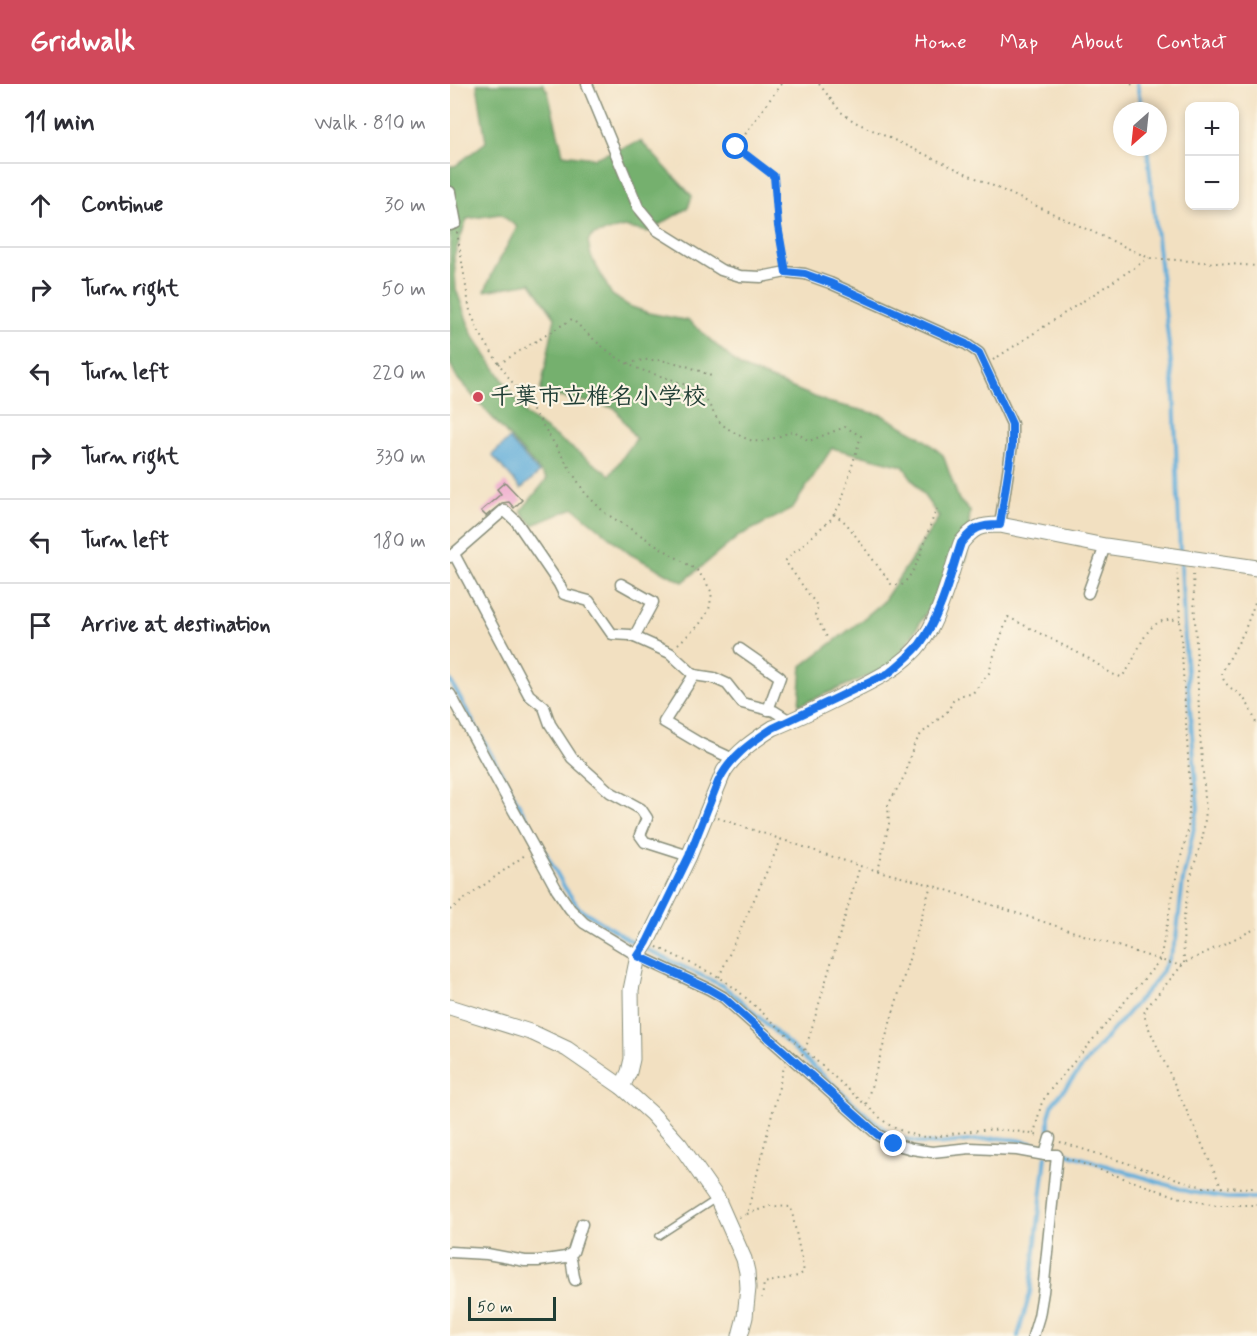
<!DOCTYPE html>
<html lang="en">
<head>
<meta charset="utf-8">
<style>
	:root { --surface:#fff; --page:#f2f2f3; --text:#2b2b33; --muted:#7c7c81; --line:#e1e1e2; --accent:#d1495b }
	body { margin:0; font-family:Mynerve,"Klee One",sans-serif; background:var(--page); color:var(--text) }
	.controls { position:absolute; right:18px; top:18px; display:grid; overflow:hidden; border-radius:12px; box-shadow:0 3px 9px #0003 }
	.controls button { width:54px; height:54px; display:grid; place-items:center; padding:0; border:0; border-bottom:2px solid var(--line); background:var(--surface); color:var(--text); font:30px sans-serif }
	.compass { position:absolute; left:663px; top:18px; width:54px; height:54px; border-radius:50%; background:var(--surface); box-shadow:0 3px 9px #0003; rotate:207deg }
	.scale { position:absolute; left:18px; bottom:15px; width:88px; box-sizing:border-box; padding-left:6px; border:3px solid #1f3d34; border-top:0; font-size:16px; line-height:21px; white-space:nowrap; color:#1f3d34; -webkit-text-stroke:4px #fcf5e5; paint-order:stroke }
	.stop { position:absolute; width:18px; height:18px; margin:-14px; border:4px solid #1a73e8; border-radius:50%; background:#fff }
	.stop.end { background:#1a73e8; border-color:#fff; box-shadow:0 2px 6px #0008 }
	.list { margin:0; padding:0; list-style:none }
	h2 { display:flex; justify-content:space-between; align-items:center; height:78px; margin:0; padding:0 24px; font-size:26px }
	h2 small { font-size:20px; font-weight:400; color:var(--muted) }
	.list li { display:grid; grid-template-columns:39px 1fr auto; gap:18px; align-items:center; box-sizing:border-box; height:84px; padding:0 24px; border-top:2px solid var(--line) }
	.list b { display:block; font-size:22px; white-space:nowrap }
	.list em { font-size:20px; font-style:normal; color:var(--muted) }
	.icon { flex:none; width:33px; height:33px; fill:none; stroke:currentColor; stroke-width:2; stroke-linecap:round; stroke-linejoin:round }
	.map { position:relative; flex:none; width:807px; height:1252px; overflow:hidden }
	header { display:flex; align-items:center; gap:36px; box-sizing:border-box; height:84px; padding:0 30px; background:var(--accent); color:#fff }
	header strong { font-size:28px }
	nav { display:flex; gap:33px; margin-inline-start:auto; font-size:21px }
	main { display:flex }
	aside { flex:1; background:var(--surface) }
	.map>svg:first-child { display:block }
</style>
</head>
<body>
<header>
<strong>Gridwalk</strong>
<nav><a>Home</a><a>Map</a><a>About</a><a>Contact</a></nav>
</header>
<main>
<aside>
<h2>11 min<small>Walk · 810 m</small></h2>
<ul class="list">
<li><svg class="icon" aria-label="ahead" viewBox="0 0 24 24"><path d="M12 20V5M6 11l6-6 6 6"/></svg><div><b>Continue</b></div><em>30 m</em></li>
<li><svg class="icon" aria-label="right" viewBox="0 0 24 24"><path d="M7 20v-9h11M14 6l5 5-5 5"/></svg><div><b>Turn right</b></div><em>50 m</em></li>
<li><svg class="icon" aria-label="left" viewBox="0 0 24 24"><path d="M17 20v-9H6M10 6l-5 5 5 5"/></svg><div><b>Turn left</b></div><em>220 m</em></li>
<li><svg class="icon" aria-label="right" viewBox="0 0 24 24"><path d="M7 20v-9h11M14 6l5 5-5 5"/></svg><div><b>Turn right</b></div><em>330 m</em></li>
<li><svg class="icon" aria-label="left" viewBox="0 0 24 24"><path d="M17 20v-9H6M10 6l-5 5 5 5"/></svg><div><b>Turn left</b></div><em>180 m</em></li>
<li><svg class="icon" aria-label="arrive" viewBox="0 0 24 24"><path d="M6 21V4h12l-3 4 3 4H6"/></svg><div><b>Arrive at destination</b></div></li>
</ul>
</aside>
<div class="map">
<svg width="807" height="1252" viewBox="0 0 807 1252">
	<rect width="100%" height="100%" fill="#fcf5e5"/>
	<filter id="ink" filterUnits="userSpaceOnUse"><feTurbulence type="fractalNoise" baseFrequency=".0167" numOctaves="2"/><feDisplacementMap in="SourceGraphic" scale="12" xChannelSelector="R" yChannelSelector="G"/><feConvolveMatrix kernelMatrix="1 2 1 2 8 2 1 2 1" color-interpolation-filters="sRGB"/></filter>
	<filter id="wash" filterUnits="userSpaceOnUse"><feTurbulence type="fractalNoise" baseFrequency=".008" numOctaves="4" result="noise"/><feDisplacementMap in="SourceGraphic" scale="24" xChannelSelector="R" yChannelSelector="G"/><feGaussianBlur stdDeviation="1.35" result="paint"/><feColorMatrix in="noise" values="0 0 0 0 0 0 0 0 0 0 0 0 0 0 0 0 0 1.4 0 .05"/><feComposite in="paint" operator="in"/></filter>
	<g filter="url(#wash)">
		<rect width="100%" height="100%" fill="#f2e0c1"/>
		<path fill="#75b06e" stroke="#4a7651" stroke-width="1.5" fill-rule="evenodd" d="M27,0H93L98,8L113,70L144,74L191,57L242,112L238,124L197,148L174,143L143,151L138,157L141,172L162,211L179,222L199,229L239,237L291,283L377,318L432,331L470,352L493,371L509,416L520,427L516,476L484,516L460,555L440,583L349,621L352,582L408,539L433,518L489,433L453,382L382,364L342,425L289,452L233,498L180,470L124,424L83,441L71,427L97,395L7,294L0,279V82H5L36,58ZM50,130L67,143L42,190L35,207L81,199L105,233L90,310L122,315L165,324L186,355L160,391L77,332L22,250L6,205L4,172L17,135Z"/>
		<path fill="#61adda" stroke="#407587" stroke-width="1.5" d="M59,355L89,389L71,405L42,371Z"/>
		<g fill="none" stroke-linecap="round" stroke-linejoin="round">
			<g stroke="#61adda" stroke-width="4">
				<path d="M687,0L692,27"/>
				<path d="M697,63L724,307L730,469"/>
				<path d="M0,596L115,804L129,824L176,854L189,861"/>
				<path d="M196,865L273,902L289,915L418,1032L438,1048L451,1054L471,1059L486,1060L549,1054L568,1056L597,1063L740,1108L777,1114H807"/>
				<path d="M599,1053V1032L603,1019L646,966L707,895L719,875L726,855L733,796L748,724L735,562L731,476"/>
				<path d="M568,1252L580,1209L596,1072"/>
			</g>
		</g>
		<g id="blocks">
			<path fill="#ec9fca" d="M55,398L72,416L64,424L59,418L52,419L36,432L31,427L51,410L47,405Z"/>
		</g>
	</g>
	<g filter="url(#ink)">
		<use href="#blocks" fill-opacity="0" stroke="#888e7a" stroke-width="1.5"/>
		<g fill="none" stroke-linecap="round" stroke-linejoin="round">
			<g stroke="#888e7a" stroke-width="8">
				<path id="lane" d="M209,1152L266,1115"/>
			</g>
			<g stroke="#888e7a" stroke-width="13">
				<g id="street">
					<path d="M137,0L188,123L207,146L271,186L290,192L311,193L336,188L355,190L380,199L516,260L529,269L562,340V361L550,441"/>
					<path d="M0,108L6,139L0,141"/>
					<path d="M4,470L79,611L94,623L100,640L122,674L160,708L191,725L197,734L190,751L195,758L239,772"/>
					<path d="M0,473L54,426L66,437L109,500L114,510L139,517L162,550L180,551L220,569L244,591L214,638L251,660L283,675"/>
					<path d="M171,500L203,518L184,553"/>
					<path d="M638,509L655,462"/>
					<path d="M290,565L330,593L318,626"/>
					<path d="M244,591L264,594L277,600L292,619L324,627L340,637"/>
					<path d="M0,610L107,806L120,825L134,839L188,872L259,905L273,913L428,1051L444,1060L462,1065L482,1068L520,1064L567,1066L595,1071H607L593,1208L589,1232L583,1252"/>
					<path d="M595,1071L600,1054"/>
					<path d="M0,1168L37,1170L75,1177H88L116,1173L123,1168L132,1140"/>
					<path d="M119,1171C123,1175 122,1189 125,1196"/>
				</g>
			</g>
			<g stroke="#888e7a" stroke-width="17">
				<g id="secondary">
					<path d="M0,923L83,949L117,965L172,1003L202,1030L230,1061L267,1114L294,1175L297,1188L298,1204L295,1233L290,1252"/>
					<path d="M172,1003L179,988L182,975L181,906L188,872L197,858L239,772L274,687C287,668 304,656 323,644C346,635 368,624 390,613C425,595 460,582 480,545C494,519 501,487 511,459C524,443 530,441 550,441L655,462L807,484"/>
				</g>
			</g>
			<g stroke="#888e7a" stroke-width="2" stroke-dasharray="1.5 4.5" stroke-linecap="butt">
				<path d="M331,0L286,63L324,92L328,142L334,176"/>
				<path d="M369,0L391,28L405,38L699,174L807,182"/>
				<path d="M681,0L684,1L685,0"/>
				<path d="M7,148L20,227L29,248L49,280L89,335L135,409L155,429L248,487L257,500L262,509L259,526L249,541L228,560"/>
				<path d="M543,276L699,174"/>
				<path d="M178,279C186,278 194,275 202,276C224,276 244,284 263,293"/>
				<path d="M49,280L122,235C141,253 160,272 184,283C205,292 229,295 248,308C259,316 261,327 269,337C273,343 293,354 300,356C315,361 329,351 344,347L359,357L395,343L411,352L391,419L381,435L335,477L368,523L365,531L378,555"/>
				<path d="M384,430L396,439L441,500L451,502C472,482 475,450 487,425"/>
				<path d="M807,513L794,548L772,588C772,602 785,605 793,614C800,621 803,632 807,641"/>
				<path d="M268,734L410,782L481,801L710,876L732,882"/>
				<path d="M428,787L439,740L438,721L456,689L459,676L464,661L471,650L498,627L503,617L511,611L522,610L539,589L543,574L558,533L638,574L662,590L671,593C687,579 690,546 710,538C716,535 724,536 730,536"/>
				<path d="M0,826L75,771"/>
				<path d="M207,863L269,893L286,905L436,1039C448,1046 462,1052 476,1053C488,1054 502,1049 514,1048C539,1044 565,1045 589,1052"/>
				<path d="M734,879L733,838L740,795L753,752L756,727L750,651L743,489"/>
				<path d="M269,893L331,756"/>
				<path d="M352,971L355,967L410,782"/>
				<path d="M416,1020L481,801"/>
				<path d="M584,1050L591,1021L596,1011L710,876L728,784L738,747L740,706L727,485"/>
				<path d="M610,1058L753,1103L807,1104"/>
				<path d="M616,1074L731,1114L766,1121H807"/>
				<path d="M772,1104L696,938L694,929L697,923L734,879L807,844"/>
				<path d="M297,1130L320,1122L341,1123L354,1188L348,1192L314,1199L312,1214"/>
				<path d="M289,1133L297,1130L333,987L335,981"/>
			</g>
			<use href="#lane" stroke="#fff" stroke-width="5"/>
			<use href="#street" stroke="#fff" stroke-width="10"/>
			<use href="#secondary" stroke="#fff" stroke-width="15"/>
		</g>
	</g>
	<g fill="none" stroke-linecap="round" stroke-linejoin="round" filter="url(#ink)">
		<path stroke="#1a73e8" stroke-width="8" d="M286,63L324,92L328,142L336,188L355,190L380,199L516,260L529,269L562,340V362L550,441C530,441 524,443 511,459C500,492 491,532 470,560C461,571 450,580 439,589L323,644C300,659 280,673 268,698L239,772L197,858L188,872L259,905L273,913L428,1051L444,1060"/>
	</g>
	<circle fill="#d1495b" stroke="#fcf5e5" stroke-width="2" cx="28" cy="313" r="6"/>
	<g text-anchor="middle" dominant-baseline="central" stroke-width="4.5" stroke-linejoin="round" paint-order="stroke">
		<g font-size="24" font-weight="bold" fill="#1f3d34" stroke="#fcf5e5" text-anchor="start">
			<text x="40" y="313">千葉市立椎名小学校</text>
		</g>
	</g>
</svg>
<div class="controls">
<button>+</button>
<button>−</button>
</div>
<svg class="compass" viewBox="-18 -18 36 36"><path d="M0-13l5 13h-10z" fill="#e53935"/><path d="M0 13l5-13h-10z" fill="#7c7c81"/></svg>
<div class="scale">50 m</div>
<div class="stop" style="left:286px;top:63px"></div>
<div class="stop end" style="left:444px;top:1060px"></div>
</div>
</main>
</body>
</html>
